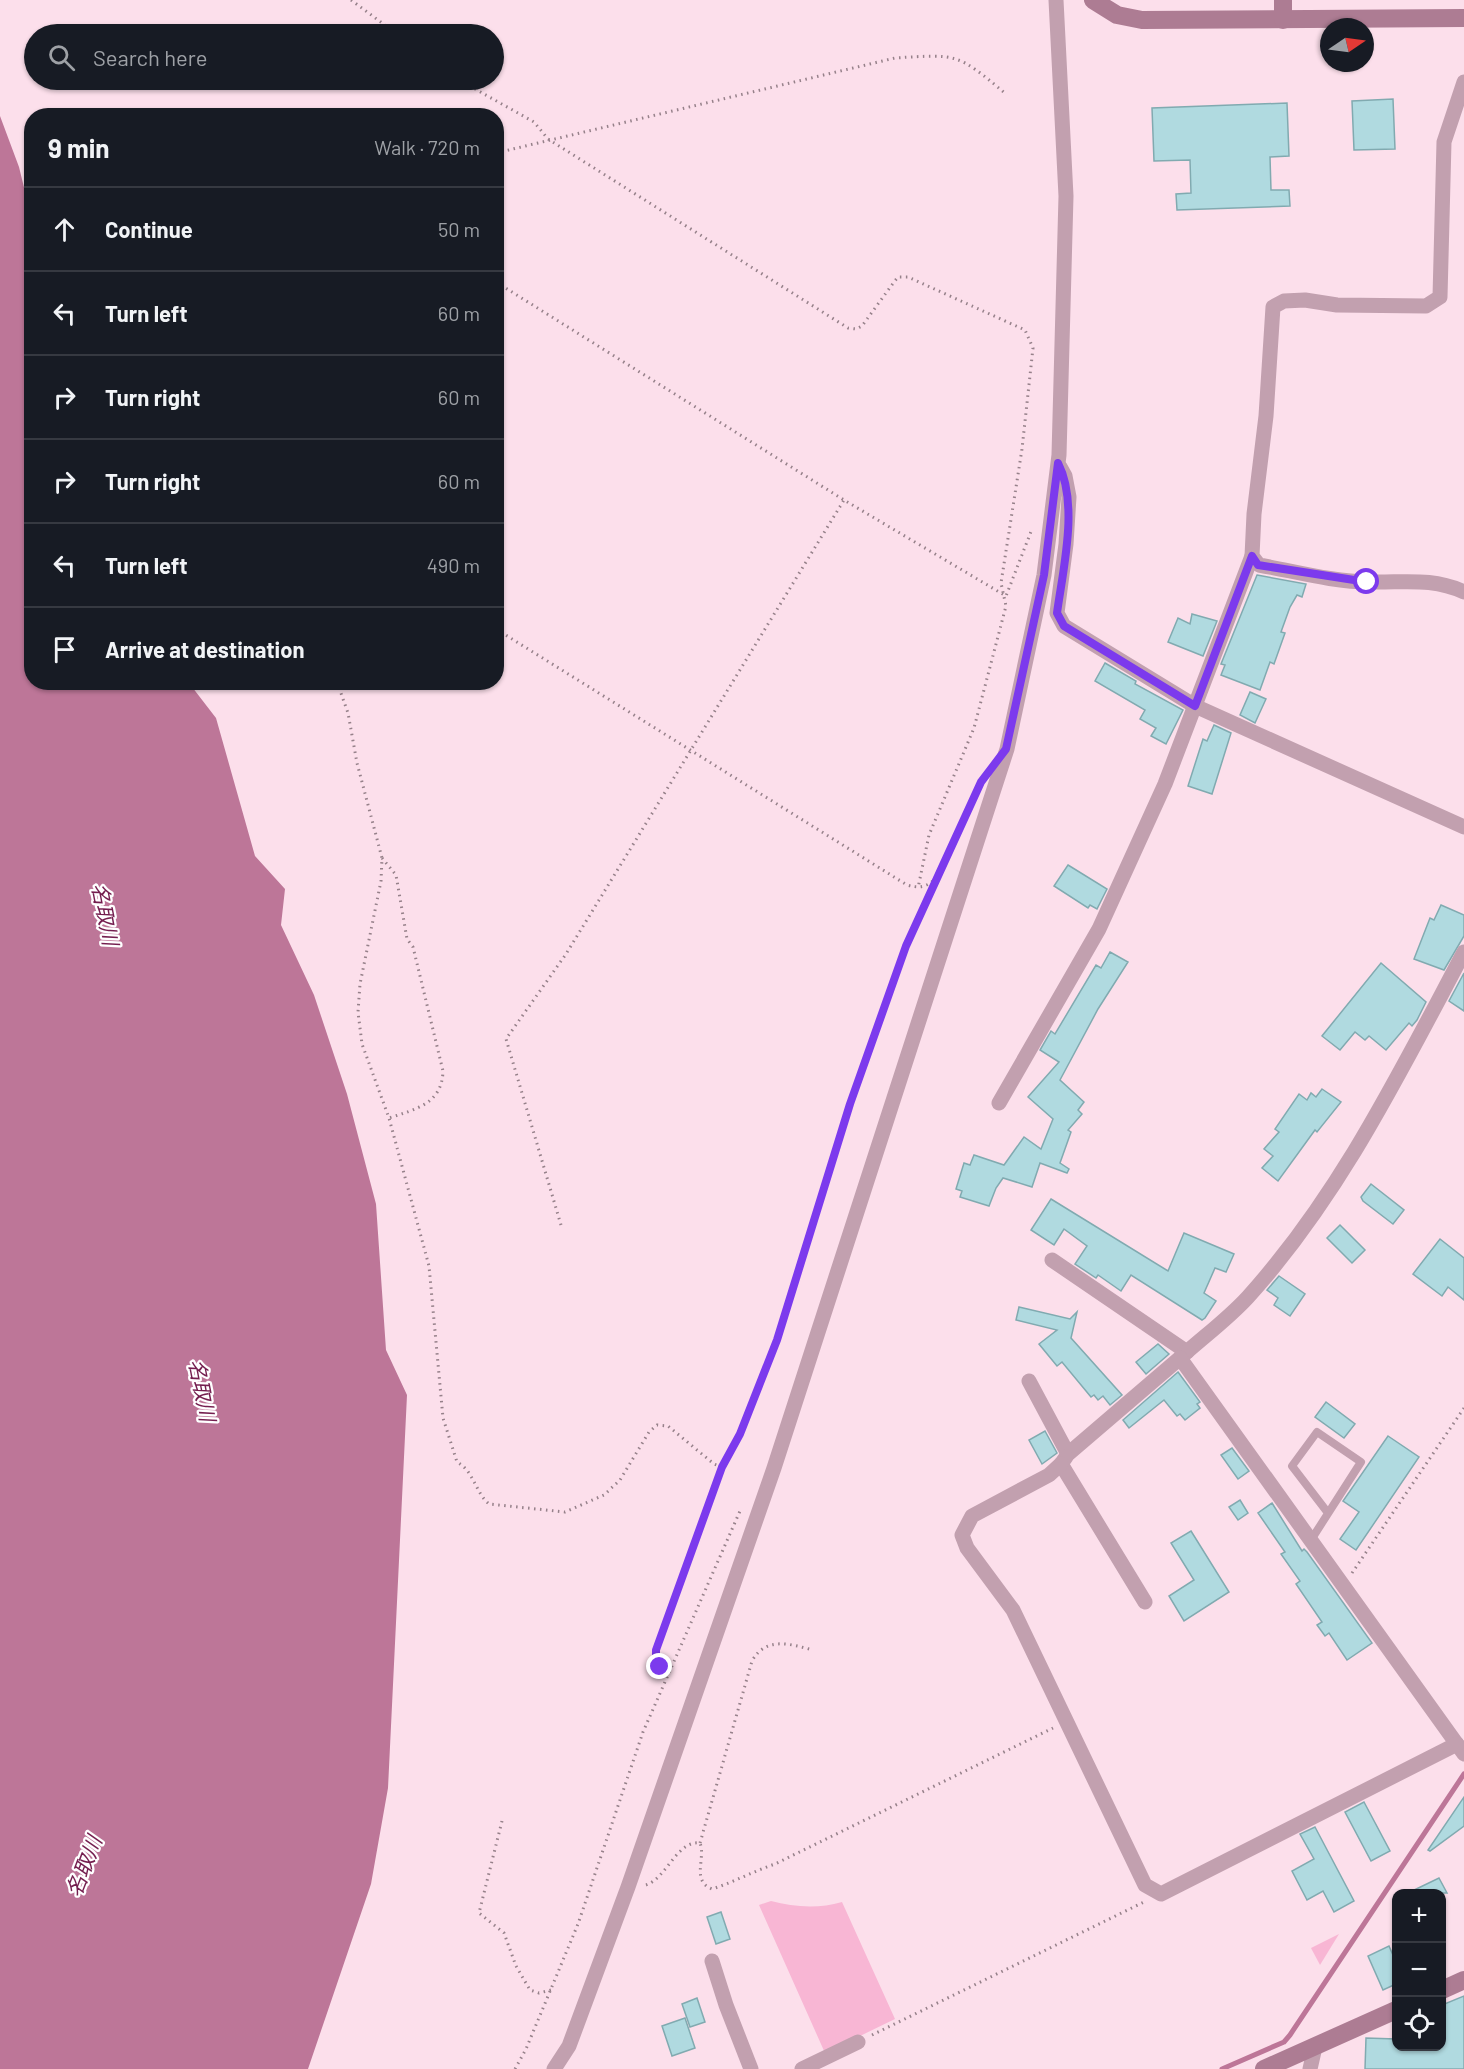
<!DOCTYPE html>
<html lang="en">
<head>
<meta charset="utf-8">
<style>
	:root { --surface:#171b24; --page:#20242c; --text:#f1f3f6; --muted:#9ea1a6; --line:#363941 }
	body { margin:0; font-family:Barlow,"Noto Sans JP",sans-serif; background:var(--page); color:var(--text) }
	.controls { position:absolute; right:18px; bottom:18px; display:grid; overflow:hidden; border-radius:12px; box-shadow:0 2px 4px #0004 }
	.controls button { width:54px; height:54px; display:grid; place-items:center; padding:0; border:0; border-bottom:2px solid var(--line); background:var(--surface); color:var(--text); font:30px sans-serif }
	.compass { position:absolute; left:1320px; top:18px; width:54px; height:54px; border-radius:50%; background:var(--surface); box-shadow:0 2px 4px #0004; rotate:77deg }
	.stop { position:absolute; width:18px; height:18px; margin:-14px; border:4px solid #7c3aed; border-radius:50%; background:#fff }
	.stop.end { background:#7c3aed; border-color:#fff; box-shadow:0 2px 6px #0008 }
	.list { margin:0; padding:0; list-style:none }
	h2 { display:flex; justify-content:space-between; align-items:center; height:78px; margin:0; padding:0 24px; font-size:26px }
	h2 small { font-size:20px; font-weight:400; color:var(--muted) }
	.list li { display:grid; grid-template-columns:39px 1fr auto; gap:18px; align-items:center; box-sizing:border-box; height:84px; padding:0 24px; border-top:2px solid var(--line) }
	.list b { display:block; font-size:22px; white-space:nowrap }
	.list em { font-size:20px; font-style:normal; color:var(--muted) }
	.icon { flex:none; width:33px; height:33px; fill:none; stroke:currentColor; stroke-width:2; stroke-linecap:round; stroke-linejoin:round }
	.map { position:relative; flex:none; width:1464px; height:2069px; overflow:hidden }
	.search { position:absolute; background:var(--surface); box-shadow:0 2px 4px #0004; left:24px; top:24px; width:480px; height:66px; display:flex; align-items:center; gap:15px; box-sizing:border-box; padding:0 21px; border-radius:33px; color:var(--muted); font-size:22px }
	.panel { position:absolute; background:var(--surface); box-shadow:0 2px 4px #0004; left:24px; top:108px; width:480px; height:582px; border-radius:24px }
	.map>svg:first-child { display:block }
</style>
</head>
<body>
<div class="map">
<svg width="1464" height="2069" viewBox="0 0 1464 2069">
	<rect width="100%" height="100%" fill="#fcdfeb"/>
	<g fill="#f8b6d4">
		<path d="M771,1901C794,1907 818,1909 842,1902L895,2019L825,2053L759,1905Z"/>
		<path d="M1339,1934L1320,1965L1311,1948Z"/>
	</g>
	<path fill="#bd7698" d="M0,116L19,167L31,216L32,682L189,683L216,718L255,856L285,889L281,925L314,995L347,1094L376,1204L386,1350L407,1395L388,1788L371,1884L308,2069H0Z"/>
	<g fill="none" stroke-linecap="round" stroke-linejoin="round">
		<path stroke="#bd7698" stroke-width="5" d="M1222,2069L1284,2042L1290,2035L1464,1774"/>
	</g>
	<g fill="#b0dae0" stroke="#81aab0" stroke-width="1.5">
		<path d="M1393,99L1395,149L1354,150L1352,101Z"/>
		<path d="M1287,103L1289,156L1270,157L1271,190H1289L1290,206L1177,210L1176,194L1191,193L1190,160L1154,161L1152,108Z"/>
		<path d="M1257,575L1306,584L1302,597L1297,595L1290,607L1281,632L1285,633L1274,664L1270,662L1260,690L1221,675L1225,665L1221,664Z"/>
		<path d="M1192,614L1217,621L1203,656L1168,642L1178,618L1190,624Z"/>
		<path d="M1105,663L1136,681L1135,684L1183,710L1166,744L1151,736L1156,728L1140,719L1145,710L1095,681Z"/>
		<path d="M1250,692L1266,699L1255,723L1240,715Z"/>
		<path d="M1214,725L1231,733L1212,794L1188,786L1203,739L1207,741Z"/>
		<path d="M1068,865L1107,889L1097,909L1090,905L1088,908L1054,886Z"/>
		<path d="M1441,905L1464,915V936L1444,970L1414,959L1430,918L1434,920Z"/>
		<path d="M1110,952L1128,962L1098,1009L1060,1080L1084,1102L1078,1110L1082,1114L1068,1130L1071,1132L1060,1163L1069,1169L1067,1173L1040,1163L1032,1187L1003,1178L996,1188L989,1206L960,1197L962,1191L956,1189L964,1163L970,1165L974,1155L1004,1165L1024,1137L1041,1149L1053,1119L1028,1097L1059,1062L1040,1050L1051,1031L1055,1034L1096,965L1101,968Z"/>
		<path d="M1381,963L1426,1002L1417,1020L1412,1026L1409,1023L1386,1050L1369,1036L1365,1040L1355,1032L1340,1050L1322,1036Z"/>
		<path d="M1464,973V1011L1449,1001Z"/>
		<path d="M1322,1089L1341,1102L1317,1132L1315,1130L1278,1181L1262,1168L1273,1156L1264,1149L1279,1132L1275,1129L1299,1094L1307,1100L1311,1093L1316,1097Z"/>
		<path d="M1371,1184L1404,1210L1393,1224L1363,1201L1361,1197Z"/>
		<path d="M1051,1199L1168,1271L1184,1233L1234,1254L1226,1272L1215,1268L1204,1293L1216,1301L1205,1318L1202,1320L1131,1275L1121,1291L1098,1275L1096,1278L1075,1264L1087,1246L1064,1229L1054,1245L1031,1230Z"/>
		<path d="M1340,1225L1365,1250L1352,1263L1327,1238Z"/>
		<path d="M1440,1239L1464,1258V1300L1448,1287L1442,1296L1413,1274Z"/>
		<path d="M1279,1276L1305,1294L1290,1316L1274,1305L1278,1298L1267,1290Z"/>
		<path d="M1019,1307L1070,1319L1077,1312L1071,1338L1122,1395L1110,1405L1103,1396L1098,1400L1094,1395L1091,1397L1062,1362L1057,1366L1039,1344L1057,1330L1016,1320Z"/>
		<path d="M1158,1344L1169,1354L1146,1374L1136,1362Z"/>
		<path d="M1178,1372L1200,1402L1197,1404L1200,1408L1185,1420L1180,1414L1177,1416L1164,1400L1129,1428L1123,1420Z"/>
		<path d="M1326,1402L1355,1424L1344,1438L1315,1417Z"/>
		<path d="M1045,1431L1057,1453L1042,1464L1029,1440Z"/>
		<path d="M1388,1436L1419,1457L1356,1550L1340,1539L1359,1512L1343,1501Z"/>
		<path d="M1232,1448L1249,1471L1238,1479L1221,1455Z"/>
		<path d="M1240,1500L1248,1513L1238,1520L1229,1507Z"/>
		<path d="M1272,1503L1302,1551L1304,1549L1307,1552L1372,1643L1347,1660L1329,1633L1325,1636L1317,1625L1322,1622L1296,1584L1300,1581L1281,1554L1285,1552L1258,1513Z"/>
		<path d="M1191,1531L1229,1592L1184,1621L1169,1596L1194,1580L1171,1543Z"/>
		<path d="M1464,1797V1826L1430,1851L1428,1850Z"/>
		<path d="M1364,1802L1390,1851L1371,1861L1345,1812Z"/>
		<path d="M1315,1827L1354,1901L1334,1912L1323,1891L1307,1900L1292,1871L1314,1859L1300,1834Z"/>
		<path d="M1439,1878L1447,1893H1408Z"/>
		<path d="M721,1912L730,1939L716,1944L707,1917Z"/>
		<path d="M1389,1946L1396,1962V1984L1383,1990L1368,1956Z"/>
		<path d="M1464,1996V2069H1365L1366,2038L1396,2039V2046H1442V2005Z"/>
		<path d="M697,1998L705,2022L690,2027L682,2004Z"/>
		<path d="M685,2018L695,2048L672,2056L662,2026Z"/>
	</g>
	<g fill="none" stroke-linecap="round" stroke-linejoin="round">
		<g stroke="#96818a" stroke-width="3" stroke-dasharray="1.5 4.5" stroke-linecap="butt">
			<path d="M351,0L397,34"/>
			<path d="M459,80L534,122L548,139L848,328L856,329L862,326L894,282L898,277H908L1025,330L1033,348L1022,449L1001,583L1006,606L974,728L929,835L918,888"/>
			<path d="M496,153L895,58C958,54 957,53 1006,94"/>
			<path d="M496,282L844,500L1006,596L1032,529"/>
			<path d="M496,629L907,885C918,888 925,888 934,880L972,800"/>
			<path d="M337,682L348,713L357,763L382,858L381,881L360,984L358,1012L362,1044L389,1118L429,1266L443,1418L457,1462C474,1471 475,1492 489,1504L565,1512L604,1495L620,1480L649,1432L657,1425L668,1426L714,1464L722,1467"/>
			<path d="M382,858L396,875L407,939L413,947L443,1071C442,1104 416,1109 389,1118"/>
			<path d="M561,1225L506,1039L566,954L844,500"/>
			<path d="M1352,1573L1464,1408"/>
			<path d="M670,1668L660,1667L656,1660V1650L722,1467L740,1434L777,1340L850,1104L862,1074L906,946L934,880"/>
			<path d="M502,1821L479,1913L504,1933L516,1966L530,1990L539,1993L551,1990"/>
			<path d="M700,1843L752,1661C766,1636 790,1644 813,1650"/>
			<path d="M646,1885C667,1878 677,1840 700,1843C706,1858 691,1881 712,1889C734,1882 754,1871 775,1864L1053,1728"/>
			<path d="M872,2035L1144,1902"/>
			<path d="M515,2069L526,2049L578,1924L643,1732L740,1511"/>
		</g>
		<path stroke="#c2a0af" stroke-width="8" d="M1311,1540L1361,1462L1317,1432L1292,1466L1328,1513"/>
		<g stroke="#c2a0af" stroke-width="15">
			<path d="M1464,82L1444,142L1440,297L1426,306L1337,305L1305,300L1284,301L1273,307L1266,416L1254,514L1252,556L1259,565C1294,571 1333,582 1369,582C1403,583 1432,577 1464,592"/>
			<path d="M1060,467L1065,476L1069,497L1066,544L1057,613L1064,626L1195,706L1464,827"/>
			<path d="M999,1103L1099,929L1165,784L1252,556"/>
			<path d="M1052,1260L1187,1352"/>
			<path d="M1180,1358C1202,1338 1228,1319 1248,1297C1340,1195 1400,1072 1464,952"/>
			<path d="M1029,1381L1068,1454L1180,1358L1464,1754"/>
			<path d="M1066,1457L1061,1464L1145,1602"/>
			<path d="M1061,1464L1049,1475L972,1516L962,1535L967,1548L1013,1610L1145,1885L1161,1894L1457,1744"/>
			<path d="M712,1961L726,2005L751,2069"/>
			<path d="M554,2069L569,2046L628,1887L774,1468L1007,749L1044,575L1059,455L1066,196L1056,0"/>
			<path d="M802,2069L858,2042"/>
			<path d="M1310,2069L1315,2047"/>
		</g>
		<g stroke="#ad7c93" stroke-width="18">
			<path d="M1093,0L1117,15L1142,20L1464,18"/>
			<path d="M1283,20V0"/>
			<path d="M1442,1990L1464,1980"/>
			<path d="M1264,2069L1396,2010"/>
		</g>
	</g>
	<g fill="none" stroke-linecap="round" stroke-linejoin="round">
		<path stroke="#7c3aed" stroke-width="8" d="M660,1667L656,1660V1650L722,1467L740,1434L777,1340L850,1104L906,946L981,782L1006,749L1044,575L1058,463C1079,504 1063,569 1057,613L1064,626L1195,706L1252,556L1258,565L1367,582"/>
	</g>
	<g text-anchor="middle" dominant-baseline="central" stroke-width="4.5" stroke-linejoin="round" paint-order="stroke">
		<g font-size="21" font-style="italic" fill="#741e4f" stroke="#fff">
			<text transform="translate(106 914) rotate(79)">名取川</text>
			<text transform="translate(203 1390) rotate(79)">名取川</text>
			<text transform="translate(83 1866) rotate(-69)">名取川</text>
		</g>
	</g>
</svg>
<div class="controls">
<button>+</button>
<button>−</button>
<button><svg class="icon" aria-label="locate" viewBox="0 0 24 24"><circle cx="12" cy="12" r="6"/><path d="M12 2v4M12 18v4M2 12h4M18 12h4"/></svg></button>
</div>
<svg class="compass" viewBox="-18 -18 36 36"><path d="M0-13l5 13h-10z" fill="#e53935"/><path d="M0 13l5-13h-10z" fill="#9ea1a6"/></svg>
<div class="stop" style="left:1367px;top:582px"></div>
<div class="stop end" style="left:660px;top:1667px"></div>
<div class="search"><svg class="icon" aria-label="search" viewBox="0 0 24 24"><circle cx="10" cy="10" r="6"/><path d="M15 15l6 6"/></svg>Search here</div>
<section class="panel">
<h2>9 min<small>Walk · 720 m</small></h2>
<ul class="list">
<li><svg class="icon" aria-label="ahead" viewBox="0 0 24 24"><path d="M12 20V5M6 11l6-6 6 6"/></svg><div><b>Continue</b></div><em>50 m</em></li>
<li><svg class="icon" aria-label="left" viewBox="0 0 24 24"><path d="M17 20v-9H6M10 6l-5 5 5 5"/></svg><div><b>Turn left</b></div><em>60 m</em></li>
<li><svg class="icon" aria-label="right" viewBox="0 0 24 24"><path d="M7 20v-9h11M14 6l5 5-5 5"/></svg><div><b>Turn right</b></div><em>60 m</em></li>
<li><svg class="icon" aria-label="right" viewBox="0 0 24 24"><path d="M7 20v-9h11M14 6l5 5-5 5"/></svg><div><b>Turn right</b></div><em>60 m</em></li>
<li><svg class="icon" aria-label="left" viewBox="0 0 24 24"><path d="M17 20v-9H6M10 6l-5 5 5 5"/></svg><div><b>Turn left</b></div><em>490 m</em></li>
<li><svg class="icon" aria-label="arrive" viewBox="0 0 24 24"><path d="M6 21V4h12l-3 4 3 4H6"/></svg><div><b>Arrive at destination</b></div></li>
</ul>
</section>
</div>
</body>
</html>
